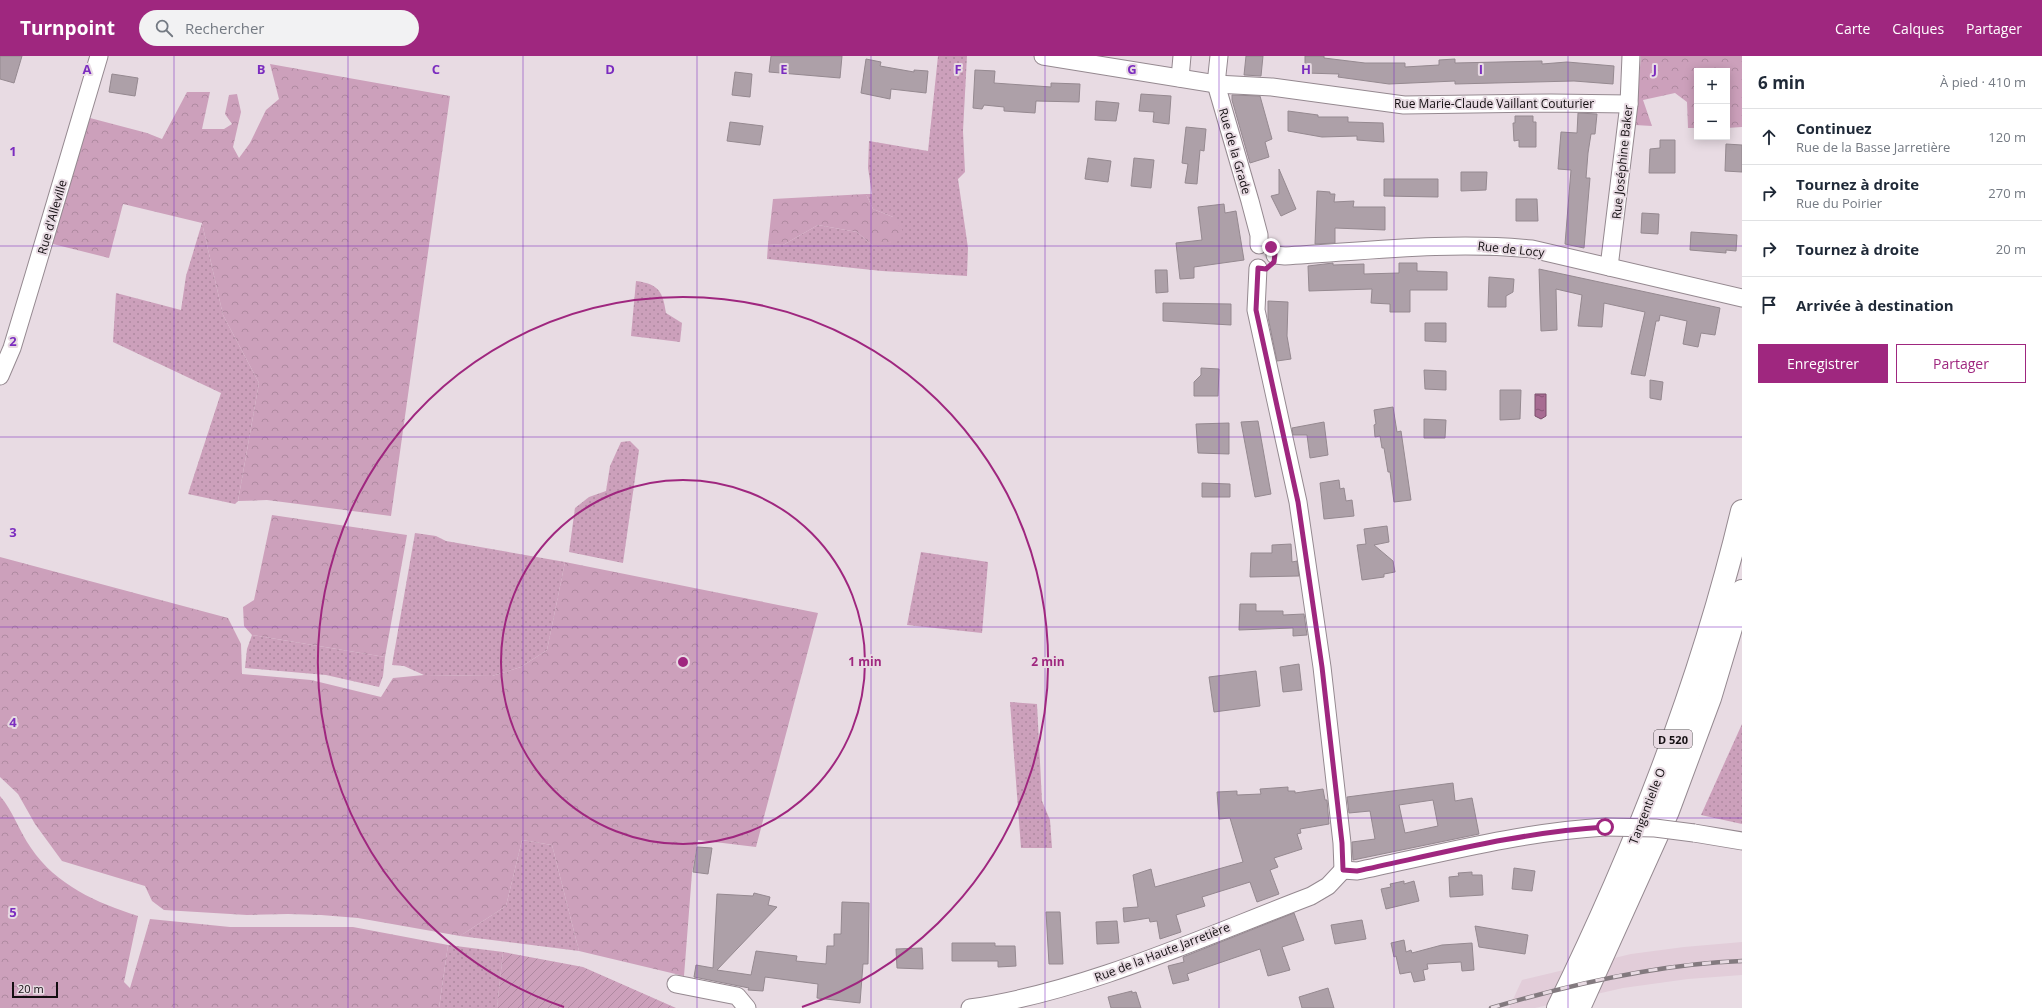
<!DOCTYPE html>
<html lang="fr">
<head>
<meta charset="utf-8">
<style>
	:root { --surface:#fff; --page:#f2f2f3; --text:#1f2937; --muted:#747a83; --line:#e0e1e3; --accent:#9f277f }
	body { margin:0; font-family:"Open Sans",sans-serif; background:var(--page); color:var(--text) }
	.controls { position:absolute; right:12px; top:12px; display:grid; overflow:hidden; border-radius:0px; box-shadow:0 2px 10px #0003 }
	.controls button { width:36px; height:36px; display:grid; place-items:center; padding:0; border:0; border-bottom:1px solid var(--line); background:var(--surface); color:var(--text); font:20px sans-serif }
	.scale { position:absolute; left:12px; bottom:10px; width:46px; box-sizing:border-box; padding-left:4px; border:2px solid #130e11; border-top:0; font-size:11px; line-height:14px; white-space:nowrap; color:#130e11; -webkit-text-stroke:3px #e8dbe3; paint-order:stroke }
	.stop { position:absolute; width:12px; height:12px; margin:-9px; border:3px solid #9f277f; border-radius:50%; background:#fff }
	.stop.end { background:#9f277f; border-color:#fff; box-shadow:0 1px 4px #0008 }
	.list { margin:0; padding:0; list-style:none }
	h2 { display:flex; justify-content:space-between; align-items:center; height:52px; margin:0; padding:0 16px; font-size:17px }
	h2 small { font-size:13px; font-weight:400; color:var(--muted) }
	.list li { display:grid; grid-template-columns:26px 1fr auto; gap:12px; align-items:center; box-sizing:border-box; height:56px; padding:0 16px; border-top:1px solid var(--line) }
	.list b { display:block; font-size:15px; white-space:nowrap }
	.list p { margin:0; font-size:13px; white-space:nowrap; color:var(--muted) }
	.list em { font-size:13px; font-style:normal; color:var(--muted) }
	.actions { display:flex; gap:8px; padding:12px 16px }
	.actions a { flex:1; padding:9px 0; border:1px solid var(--accent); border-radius:0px; text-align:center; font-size:14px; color:var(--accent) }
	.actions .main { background:var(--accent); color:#fff }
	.icon { flex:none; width:22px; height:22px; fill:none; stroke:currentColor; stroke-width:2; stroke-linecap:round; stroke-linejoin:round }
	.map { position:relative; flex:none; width:1742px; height:952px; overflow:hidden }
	header { display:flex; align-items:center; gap:24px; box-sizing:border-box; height:56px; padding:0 20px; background:var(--accent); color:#fff }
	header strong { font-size:19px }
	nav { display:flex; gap:22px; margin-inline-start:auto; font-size:14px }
	.search { width:280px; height:36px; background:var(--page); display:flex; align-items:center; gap:10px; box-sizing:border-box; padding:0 14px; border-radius:22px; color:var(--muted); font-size:15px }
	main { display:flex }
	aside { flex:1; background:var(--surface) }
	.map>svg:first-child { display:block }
</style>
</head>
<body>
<header>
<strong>Turnpoint</strong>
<div class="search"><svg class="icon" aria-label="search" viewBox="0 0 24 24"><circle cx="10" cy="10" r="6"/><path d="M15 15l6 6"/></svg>Rechercher</div>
<nav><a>Carte</a><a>Calques</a><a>Partager</a></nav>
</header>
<main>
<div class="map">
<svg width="1742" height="952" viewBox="0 0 1742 952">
	<defs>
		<pattern id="grass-dots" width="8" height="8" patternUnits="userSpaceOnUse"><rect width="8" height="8" fill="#cca0bb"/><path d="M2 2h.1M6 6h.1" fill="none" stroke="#ae89a0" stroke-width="1.8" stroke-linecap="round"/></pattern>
		<pattern id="forest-crowns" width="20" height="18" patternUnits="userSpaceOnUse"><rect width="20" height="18" fill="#cca0bb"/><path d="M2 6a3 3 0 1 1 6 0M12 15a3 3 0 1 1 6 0" fill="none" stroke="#ae89a0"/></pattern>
		<pattern id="garden-furrows" width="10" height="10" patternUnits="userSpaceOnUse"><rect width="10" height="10" fill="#cca0bb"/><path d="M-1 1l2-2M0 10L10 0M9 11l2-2" fill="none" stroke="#ae89a0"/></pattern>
		<pattern id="water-ripples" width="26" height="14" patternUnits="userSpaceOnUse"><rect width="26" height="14" fill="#a76b92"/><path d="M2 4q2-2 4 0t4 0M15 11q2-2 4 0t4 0" fill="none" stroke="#875676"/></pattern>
	</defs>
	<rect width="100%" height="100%" fill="#e8dbe3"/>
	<path fill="#e2cdd9" d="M1742,886V919L1688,923L1623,932L1535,952H1509L1522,924L1631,898L1684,891Z"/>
	<g fill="url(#grass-dots)">
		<path d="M938,0H967L963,75L965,116L958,123L968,192L967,220L882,215L767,203L768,188L783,189L818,169L857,176L873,190L893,161L873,153L866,138H872L868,112L869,85L928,95Z"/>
		<path d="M202,167L223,259L259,327L238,445L235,448L188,438L221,337L113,286L116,237L181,254L186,220Z"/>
		<path d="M636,225C659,228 663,236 666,257L682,267L680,286L631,280Z"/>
		<path d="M630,385L639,394L623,507L569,496L575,452L589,441L606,435L610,410L621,386Z"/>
		<path d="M415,477L436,480L446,485L565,506L547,594L521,611L492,620L424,619L404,610L392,609Z"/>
		<path d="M921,496L988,506L982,577L907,569Z"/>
		<path d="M252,579L385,601L383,620L379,631L326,619L245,612L247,593Z"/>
		<path d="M1010,646L1037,648L1042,745L1050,764L1052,792H1021Z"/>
		<path d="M1742,668V768L1701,759Z"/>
		<path d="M522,784L552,789L579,895L460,880L506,850Z"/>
		<path d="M448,889L503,896L497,952H439Z"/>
	</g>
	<g fill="url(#forest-crowns)">
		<path d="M1641,0H1742V71L1727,72V15H1697V72H1688L1687,46L1675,37L1643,44L1652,70L1635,69Z"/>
		<path d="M270,8L450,40L391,460L267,444L238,445L259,327L223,259L202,167L123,148L109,202L49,187L90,62L147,77L162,83L187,36H210L202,73H224L232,68L225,58L229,39L237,38L241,56L233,91L239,102L250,87L266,54L279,43Z"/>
		<path d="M866,138L873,153L893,161L905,178L891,191L873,190L857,176L818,169L783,189L768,188L773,143Z"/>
		<path d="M272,459L407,479L385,601L252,579L244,570L243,551L254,544Z"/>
		<path d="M0,501L228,562L241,588L242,618L311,624L381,641L393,622L424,619L492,620L521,611L547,594L565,506L818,557L756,791L698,784L692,817L684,920L579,895L552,789L522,784L506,850L460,880L358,862L321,859L288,858L247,859L164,854L152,845L145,830L62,805L35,768L18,738L0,721Z"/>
		<path d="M0,740C13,755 19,775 31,792C56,829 97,847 138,860L124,926L130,932L150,863L230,871H353L448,889L439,952H0Z"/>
	</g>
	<path fill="url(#garden-furrows)" d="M503,896L583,911L676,952H497Z"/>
	<path fill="url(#water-ripples)" stroke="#7b4f6b" d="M1535,338H1546V360L1541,363L1535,360Z"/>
	<g fill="#ada0a8" stroke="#958990" fill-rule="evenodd">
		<path d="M0,0H22L14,27L0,23Z"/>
		<path d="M771,0H842L840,22L769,16Z"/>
		<path d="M1246,0H1263L1261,20L1244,19Z"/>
		<path d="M1305,0H1324V2L1365,7H1405V11L1439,9V4L1455,3V7L1542,5V8L1567,6L1614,10L1613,28L1574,25L1455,28V25L1389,28L1338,21L1339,18L1305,17Z"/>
		<path d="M866,3L881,6L880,10L914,16V14L928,15L926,37L891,33L890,43L861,37Z"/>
		<path d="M975,14L995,15L994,27L1051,31V27L1080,28L1079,46L1036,45L1035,57L1004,55V51L984,49L982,53L973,52Z"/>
		<path d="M735,16L752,18L750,41L732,39Z"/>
		<path d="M112,18L138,22L135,40L109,36Z"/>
		<path d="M1141,38L1171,40L1169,68L1153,66L1154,56L1139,55Z"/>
		<path d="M1232,39L1260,40L1272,83L1265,86L1269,101L1250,107L1232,44Z"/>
		<path d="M1096,45L1119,47L1116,65L1095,64Z"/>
		<path d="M1288,55L1318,59V61H1348V66L1383,67L1384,86L1357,84V80L1322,81L1288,75Z"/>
		<path d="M1578,57L1597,58L1595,78H1591L1588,97L1586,122H1590L1584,192L1565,188L1571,114L1558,113L1561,76L1577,77Z"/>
		<path d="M1515,60H1533V66H1536V91H1519V84L1514,85L1513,67H1515Z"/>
		<path d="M730,66L763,70L760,89L727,85Z"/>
		<path d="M1186,71L1206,73L1204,95L1200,94L1197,128L1185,127L1188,108L1182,107Z"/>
		<path d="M1660,84H1675V117H1649L1650,93L1660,92Z"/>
		<path d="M1726,88L1742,89V116L1725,115Z"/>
		<path d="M1088,102L1111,105L1108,126L1085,123Z"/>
		<path d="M1134,102L1154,104L1151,132L1131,130Z"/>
		<path d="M1279,113L1296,153L1281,160L1271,140L1279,138Z"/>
		<path d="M1461,116H1487L1486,134L1461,135Z"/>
		<path d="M1384,123H1438V141L1384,140Z"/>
		<path d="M1317,135L1330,136V138H1335L1334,146L1354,145L1353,151H1385V174L1335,172V187L1315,188Z"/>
		<path d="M1516,143H1537L1538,165H1516Z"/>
		<path d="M1224,148L1225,157L1236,155L1244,204L1194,211V222L1180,223L1176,187L1202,184L1198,151Z"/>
		<path d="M1642,157L1659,158L1658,178L1641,177Z"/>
		<path d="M1691,176L1737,179L1736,195L1726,194V197L1690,194Z"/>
		<path d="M1333,207V209L1364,208V218L1399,217V207H1417V215L1447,216V234H1410V256H1390V248L1371,247L1372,233L1309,235L1308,210Z"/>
		<path d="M1539,213L1720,252L1715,279L1701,277L1698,291L1683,288L1687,265L1660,259L1659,265H1656L1645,320L1631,318L1645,256L1604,247L1602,271L1578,270L1582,239L1556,233L1557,274L1541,275Z"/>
		<path d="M1155,214H1167L1168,236L1156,237Z"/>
		<path d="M1489,221L1514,223L1513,236L1506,240V251H1488Z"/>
		<path d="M1268,245L1288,246L1287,280L1291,303L1277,305L1268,261Z"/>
		<path d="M1163,247L1231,248V269L1163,265Z"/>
		<path d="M1425,267H1446V286L1425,285Z"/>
		<path d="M1201,312L1219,313L1218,340H1194V326L1201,319Z"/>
		<path d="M1424,314L1446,315V334L1425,333Z"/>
		<path d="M1650,324L1663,326L1661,344L1650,342Z"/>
		<path d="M1500,334H1521L1520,363L1500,364Z"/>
		<path d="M1393,351L1397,376L1401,375L1411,444L1394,446L1390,416H1388L1384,392H1382L1380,380L1375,381L1374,369L1376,368L1374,354Z"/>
		<path d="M1424,363L1446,364L1445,382H1424Z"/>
		<path d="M1258,365L1271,438L1255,441L1241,366Z"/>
		<path d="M1324,366L1328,399L1310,402L1307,379H1293L1292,372Z"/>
		<path d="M1229,367V398L1198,397L1196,368Z"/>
		<path d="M1339,424L1340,433L1344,432L1346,445L1352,444L1354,460L1324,463L1320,427Z"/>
		<path d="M1202,427L1230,428V441H1202Z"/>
		<path d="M1387,470L1389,486L1374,489L1393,505L1395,516L1384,518V521L1362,524L1357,489L1366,488L1364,473Z"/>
		<path d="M1291,488L1292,506L1297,505L1299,520L1250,521L1251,497H1272V489Z"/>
		<path d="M1240,548H1256V555H1283V559L1304,558L1307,579L1293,580V572L1239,574Z"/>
		<path d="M1299,608L1302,634L1283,636L1280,611Z"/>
		<path d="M1256,615L1260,650L1214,656L1209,621Z"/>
		<path d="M1453,727L1455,745L1472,742L1479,778L1353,804L1352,786L1375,783L1370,755L1349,757L1347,741ZM1433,744L1438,770L1405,777L1399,749Z"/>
		<path d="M1288,731V735H1295V737L1323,733L1325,744H1327L1329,768L1300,773L1301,777L1297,778L1302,793L1274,802L1278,811L1270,814L1279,838L1257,846L1250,826L1202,841L1205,850L1176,859L1181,876L1160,883L1157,865L1150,866L1149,862L1124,866L1123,852L1138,851L1133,819L1151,813L1155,831L1243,806L1230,762L1219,763L1217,736L1237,735V739L1261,738L1260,733Z"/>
		<path d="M697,791L712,792L708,818L693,816Z"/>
		<path d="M1514,812L1535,815L1532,835L1512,833Z"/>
		<path d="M1472,816V819H1482L1483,839L1450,841L1449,821L1459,820L1458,817Z"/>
		<path d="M1404,825V828L1414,825L1419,845L1386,853L1381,833L1391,831L1390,828Z"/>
		<path d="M754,837L770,841L768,849L777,851L717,914L751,919L756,895L797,900L796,905L826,908L827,890H834V878H841L842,846L869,847L868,908H863L860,947L817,942L818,928L765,921L763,935L748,934L749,932L694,921L696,909L713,912L717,838L753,840Z"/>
		<path d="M1046,856H1060L1063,908H1049Z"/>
		<path d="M1294,857L1304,884L1282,891L1290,914L1268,920L1260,893L1187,918L1189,924L1173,928L1168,910L1184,906L1183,901Z"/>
		<path d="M1362,864L1366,883L1335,888L1331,869Z"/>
		<path d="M1117,865L1119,887L1097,888L1096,866Z"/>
		<path d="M1475,870L1528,879L1525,898L1479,891Z"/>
		<path d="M1404,884L1406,896L1411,894L1412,897L1442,889L1472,887L1474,914L1462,915L1461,906L1427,908L1428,913L1423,914L1425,924L1414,926L1411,916L1400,918L1396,900L1394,901L1391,887Z"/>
		<path d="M952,887H995V890H1015L1016,910L998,911V905H952Z"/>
		<path d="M922,892L923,913L897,912L896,893Z"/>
		<path d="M1328,932L1334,952H1302L1299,941Z"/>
		<path d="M1132,935V937L1136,936L1141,952H1111L1108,941Z"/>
	</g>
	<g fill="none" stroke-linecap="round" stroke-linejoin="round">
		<g stroke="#958990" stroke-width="19">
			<g id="minor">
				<path d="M1043,0L1216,28L1272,31L1404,49L1551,47L1629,48"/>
				<path d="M1219,0L1216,28L1250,145L1259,179V189"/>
				<path d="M1180,22L1182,0"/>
				<path d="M1275,199L1285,200C1367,195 1450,185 1532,193L1742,242"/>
				<path d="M1609,211L1629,48L1631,0"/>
				<path d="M1258,212L1256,254L1298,446L1322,611L1342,787L1343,814"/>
				<path d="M0,320L12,292L34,219L99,0"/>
				<path d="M1694,777L1742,785"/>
				<path d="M1343,814L1357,815C1438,798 1521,776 1605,771"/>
				<path d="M676,928L737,940L747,952"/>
				<path d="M970,952C1084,936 1203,881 1311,840L1328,830L1343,814"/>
			</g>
		</g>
		<g stroke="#958990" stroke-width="24">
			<g id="major">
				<path d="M1558,952C1636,793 1701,627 1742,455"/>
				<path d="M1579,952L1668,755L1710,642L1742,535"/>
			</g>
		</g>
		<use href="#minor" stroke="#fff" stroke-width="17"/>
		<use href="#major" stroke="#fff" stroke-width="22"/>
		<g stroke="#837a7f" stroke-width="4.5">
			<path id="rail" d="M1491,952C1572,928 1658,908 1742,905"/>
		</g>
		<use href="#rail" stroke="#e8dbe3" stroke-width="3" stroke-dasharray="9" stroke-linecap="butt"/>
		<g stroke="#958990" stroke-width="19" stroke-linecap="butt">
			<path id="minor-bridge" d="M1605,771L1655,772L1694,777"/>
		</g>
		<use href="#minor-bridge" stroke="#fff" stroke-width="17"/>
	</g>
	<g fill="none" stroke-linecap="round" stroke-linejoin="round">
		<path stroke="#9f277f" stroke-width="5" d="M1271,191L1275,198L1274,206L1266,213L1258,212L1256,254L1298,446L1322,611L1342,787L1343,814L1357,815C1438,798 1521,776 1605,771"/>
	</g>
	<path fill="none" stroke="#7b2cbf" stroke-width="1" stroke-opacity="0.55" d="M174,0V952M348,0V952M523,0V952M697,0V952M871,0V952M1045,0V952M1219,0V952M1394,0V952M1568,0V952M0,190H1742M0,381H1742M0,571H1742M0,762H1742"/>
	<g fill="none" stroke="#9f277f" stroke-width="2">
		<circle cx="683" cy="606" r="182"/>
		<path d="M564 951A365 365 0 1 1 802 951"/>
	</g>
	<g text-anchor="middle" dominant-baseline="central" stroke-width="4" stroke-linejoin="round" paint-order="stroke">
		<rect fill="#e8dbe3" stroke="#534c50" stroke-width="1" x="1654" y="674" width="38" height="18" rx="3"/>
		<g font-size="11" font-weight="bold" fill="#130e11">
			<text x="1673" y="683">D 520</text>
		</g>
		<g font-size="12" fill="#130e11" stroke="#e8dbe3">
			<text x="1494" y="47">Rue Marie-Claude Vaillant Couturier</text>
			<text transform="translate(1235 95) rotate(74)">Rue de la Grade</text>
			<text transform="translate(1622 106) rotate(-84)">Rue Joséphine Baker</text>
			<text transform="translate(52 161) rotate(-74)">Rue d'Alleville</text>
			<text transform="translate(1511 193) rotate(6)">Rue de Locy</text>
			<text transform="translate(1647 750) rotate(-69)">Tangentielle O</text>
			<text transform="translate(1162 896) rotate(-21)">Rue de la Haute Jarretière</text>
		</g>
	</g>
	<g font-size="13" text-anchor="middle" font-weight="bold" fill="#7b2cbf" stroke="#e8dbe3" stroke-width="4" stroke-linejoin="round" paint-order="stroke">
		<text x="87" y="18">A</text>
		<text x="261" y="18">B</text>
		<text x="436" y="18">C</text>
		<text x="610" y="18">D</text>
		<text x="784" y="18">E</text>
		<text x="958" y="18">F</text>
		<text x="1132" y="18">G</text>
		<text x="1306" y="18">H</text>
		<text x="1481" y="18">I</text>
		<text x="1655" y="18">J</text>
		<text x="13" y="100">1</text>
		<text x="13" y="290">2</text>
		<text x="13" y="481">3</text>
		<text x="13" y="671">4</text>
		<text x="13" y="861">5</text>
	</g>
	<circle cx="683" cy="606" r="6" fill="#9f277f" stroke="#e8dbe3" stroke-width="2"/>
	<g font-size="12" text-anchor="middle" font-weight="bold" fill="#9f277f" stroke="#e8dbe3" stroke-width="4" stroke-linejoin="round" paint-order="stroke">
		<text x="865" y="610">1 min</text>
		<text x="1048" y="610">2 min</text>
	</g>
</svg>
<div class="controls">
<button>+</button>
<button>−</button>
</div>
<div class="scale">20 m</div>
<div class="stop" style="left:1605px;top:771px"></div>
<div class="stop end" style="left:1271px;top:191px"></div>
</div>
<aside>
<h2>6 min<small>À pied · 410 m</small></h2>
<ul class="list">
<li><svg class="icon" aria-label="ahead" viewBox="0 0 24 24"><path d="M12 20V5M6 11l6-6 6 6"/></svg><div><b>Continuez</b><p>Rue de la Basse Jarretière</p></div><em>120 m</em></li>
<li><svg class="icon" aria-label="right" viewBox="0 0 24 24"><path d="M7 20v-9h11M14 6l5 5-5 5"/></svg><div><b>Tournez à droite</b><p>Rue du Poirier</p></div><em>270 m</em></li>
<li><svg class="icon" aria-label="right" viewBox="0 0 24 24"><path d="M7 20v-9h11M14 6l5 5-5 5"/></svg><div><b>Tournez à droite</b></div><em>20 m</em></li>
<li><svg class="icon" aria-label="arrive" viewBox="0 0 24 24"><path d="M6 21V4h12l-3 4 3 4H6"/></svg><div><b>Arrivée à destination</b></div></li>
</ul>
<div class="actions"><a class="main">Enregistrer</a><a>Partager</a></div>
</aside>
</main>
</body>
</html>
